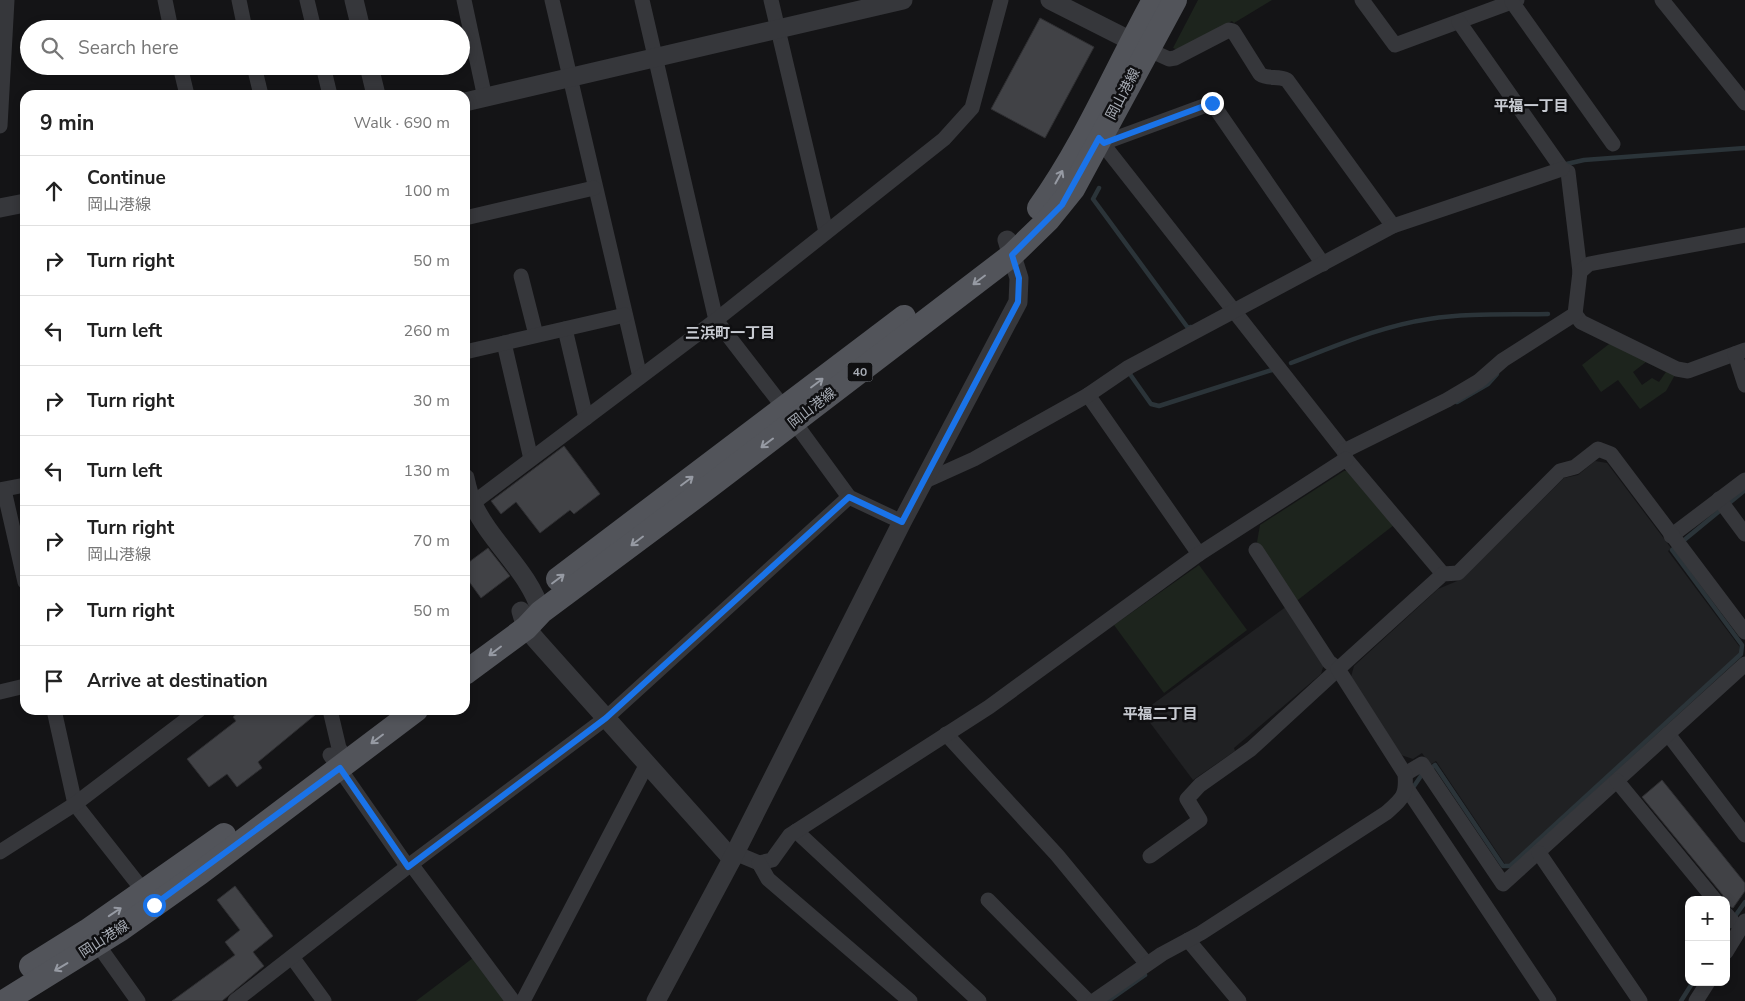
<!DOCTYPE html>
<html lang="en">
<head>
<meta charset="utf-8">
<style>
	:root { --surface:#fff; --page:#f2f2f2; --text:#222; --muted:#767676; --line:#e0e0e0 }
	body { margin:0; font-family:"Nunito Sans","Noto Sans JP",sans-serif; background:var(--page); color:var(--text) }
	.controls { position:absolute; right:15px; bottom:15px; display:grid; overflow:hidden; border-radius:10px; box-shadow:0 2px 8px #0003 }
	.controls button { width:45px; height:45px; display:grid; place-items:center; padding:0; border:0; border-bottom:1px solid var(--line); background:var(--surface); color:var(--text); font:25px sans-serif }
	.stop { position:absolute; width:15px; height:15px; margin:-11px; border:4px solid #1a73e8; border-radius:50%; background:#fff }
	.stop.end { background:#1a73e8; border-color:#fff; box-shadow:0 1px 5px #0008 }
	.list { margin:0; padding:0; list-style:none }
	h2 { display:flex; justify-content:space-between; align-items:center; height:65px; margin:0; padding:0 20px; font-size:21px }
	h2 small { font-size:16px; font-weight:400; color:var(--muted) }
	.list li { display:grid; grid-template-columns:32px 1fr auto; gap:15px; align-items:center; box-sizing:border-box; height:70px; padding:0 20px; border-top:1px solid var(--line) }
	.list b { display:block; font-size:19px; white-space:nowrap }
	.list p { margin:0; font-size:16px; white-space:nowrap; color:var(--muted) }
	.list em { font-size:16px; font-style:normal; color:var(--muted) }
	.icon { flex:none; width:28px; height:28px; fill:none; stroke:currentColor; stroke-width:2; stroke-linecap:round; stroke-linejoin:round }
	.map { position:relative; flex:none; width:1745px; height:1001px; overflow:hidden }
	.search { position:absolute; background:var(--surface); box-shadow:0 2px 8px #0003; left:20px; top:20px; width:450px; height:55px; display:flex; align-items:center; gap:12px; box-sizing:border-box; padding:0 18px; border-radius:28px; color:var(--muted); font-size:19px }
	.panel { position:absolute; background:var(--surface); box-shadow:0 2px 8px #0003; left:20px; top:90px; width:450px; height:625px; border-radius:15px }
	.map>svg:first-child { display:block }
</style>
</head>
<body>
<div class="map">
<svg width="1745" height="1001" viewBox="0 0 1745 1001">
	<rect width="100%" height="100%" fill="#141416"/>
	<g fill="#202123">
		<path d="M1595,461L1607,463L1671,548L1668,551L1739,646L1740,653L1510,864H1505L1436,761L1430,765L1422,753L1413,759L1401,755L1351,677L1354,666L1438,589L1462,579L1564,478L1578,475Z"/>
		<path d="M1287,606L1324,664L1321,674L1234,748L1235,751L1193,780L1142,712Z"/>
	</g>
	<g fill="#1d241d" fill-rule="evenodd">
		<path d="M1198,0H1272L1234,23L1232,21L1178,50L1173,48Z"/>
		<path d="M1613,341L1676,373L1666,391L1640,409L1618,380L1601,392L1582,365ZM1646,362L1666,372L1659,382L1652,378L1642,385L1633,372Z"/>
		<path d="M1344,471H1348L1394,525L1294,603L1257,542L1260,525Z"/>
		<path d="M1199,565L1247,630L1164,693L1114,625Z"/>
		<path d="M473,958L505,1001H416Z"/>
	</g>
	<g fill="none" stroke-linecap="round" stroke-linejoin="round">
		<g stroke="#2b3439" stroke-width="4.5">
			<path d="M1562,165L1584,160L1745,148"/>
			<path d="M1099,188L1093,199L1188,328L1191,327"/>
			<path d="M1291,363C1336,346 1381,326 1429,319C1468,313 1509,315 1548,314"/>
			<path d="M1127,370L1151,404L1159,406L1272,370"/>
			<path d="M1457,402L1488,384L1497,374"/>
			<path d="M1430,769L1435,765L1503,866H1510L1741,654L1742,645L1672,550L1745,490"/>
			<path d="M1412,789L1423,773"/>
			<path d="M1726,929L1745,902"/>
			<path d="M1108,1001L1145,975"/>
			<path d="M1681,1001L1693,982"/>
		</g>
	</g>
	<g fill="#414246" stroke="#2f2f32">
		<path d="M1040,18L1094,47L1045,138L991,109Z"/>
		<path d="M564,446L600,494L574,514L570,510L540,533L516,502L501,514L491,501Z"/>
		<path d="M488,548L510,576L481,598L465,576V565Z"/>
		<path d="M241,710H321L258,762L262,768L237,787L227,774L209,787L187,759L236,721L233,717Z"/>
		<path d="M1662,780L1745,883V891L1733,908L1726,905V900L1722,894L1642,797Z"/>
		<path d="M235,886L273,936L253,952L264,966L222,1001H172L235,955L225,942L240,930L217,900Z"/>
	</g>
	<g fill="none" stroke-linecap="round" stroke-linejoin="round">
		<g stroke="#36373b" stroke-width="15">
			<path d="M165,0L171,29"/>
			<path d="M239,0L245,29"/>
			<path d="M307,0L314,29"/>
			<path d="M464,0L485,98"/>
			<path d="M552,0L640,377"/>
			<path d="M642,0L716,320L784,408L849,497L902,522"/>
			<path d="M771,0L826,232"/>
			<path d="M1362,0L1395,45L1517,0"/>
			<path d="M1662,0L1745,103"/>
			<path d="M1512,2L1613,144"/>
			<path d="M1459,22L1562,169L1568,172L1580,272"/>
			<path d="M1147,49L1169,59L1175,58L1229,30L1233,31L1260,74C1268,80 1278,75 1287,80L1393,226"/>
			<path d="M180,66L187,95"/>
			<path d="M254,66L261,95"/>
			<path d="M323,66L330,95"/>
			<path d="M0,126L7,0"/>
			<path d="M1095,134L1344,451L1346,459L1443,574"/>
			<path d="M1103,143L1212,103L1323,264"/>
			<path d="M465,218L594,188"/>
			<path d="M521,276L536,335"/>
			<path d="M1575,314L1581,322L1677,369L1688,371L1745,350"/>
			<path d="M565,329L586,418"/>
			<path d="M504,343L531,459"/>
			<path d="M465,352L625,315"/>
			<path d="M1735,354L1745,385"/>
			<path d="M1088,395L1199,554"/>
			<path d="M1344,451L1447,400L1479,381L1503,360L1575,314L1580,272L1589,264L1745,235"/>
			<path d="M923,482L974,459L1088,395L1129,367L1393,226L1562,169"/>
			<path d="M0,490L25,485"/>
			<path d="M4,490L25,582"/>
			<path d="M1719,499L1745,534"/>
			<path d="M465,509L716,320L944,139L972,108L1001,0"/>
			<path d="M1671,536L1745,480"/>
			<path d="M0,692L25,686"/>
			<path d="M54,710L75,804L149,898"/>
			<path d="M330,710L339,748L348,761"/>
			<path d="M946,734L1057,855L1147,964"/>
			<path d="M1668,734L1745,835"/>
			<path d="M330,755L408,867"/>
			<path d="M1405,774L1422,764L1503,884L1745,664"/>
			<path d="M1617,781L1715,900"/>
			<path d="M1406,787L1549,1001"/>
			<path d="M796,831L979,1001"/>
			<path d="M0,852L75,804L199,710"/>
			<path d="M735,853L759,863L772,860L790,835L989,707L1199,554L1346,459"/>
			<path d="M1539,853L1640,1001"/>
			<path d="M1150,856L1200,820L1187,799L1200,785L1251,749L1338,669L1329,662L1256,550"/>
			<path d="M759,863L768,879L910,1001"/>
			<path d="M411,864L513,1001"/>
			<path d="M988,900L1088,1001"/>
			<path d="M1726,914L1732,921"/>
			<path d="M93,938L138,1001"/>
			<path d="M1188,940L1239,1001"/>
			<path d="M1726,952L1745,921"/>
			<path d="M292,957L324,1001"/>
			<path d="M235,1001L411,864L606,718L849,497"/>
			<path d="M523,1001L647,764"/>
			<path d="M1094,1001L1162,954L1201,933L1386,813C1402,799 1407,796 1405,774L1338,669L1443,574L1458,573L1560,471L1575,467L1598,449L1611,454L1745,632"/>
			<path d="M1696,1001L1708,982"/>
		</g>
		<g stroke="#36373b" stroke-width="19">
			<path d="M354,0L361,29"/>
			<path d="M1050,0L1145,48"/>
			<path d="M369,66L376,95"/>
			<path d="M465,102L903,0"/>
			<path d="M0,208L25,203"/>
			<path d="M465,478C467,487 469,496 473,504C491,543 529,571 541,612"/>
			<path d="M521,611L526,628L538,642L732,859"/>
			<path d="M656,1001L732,859L902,522L1018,302L1019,278L1007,240"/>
		</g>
		<g stroke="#52545a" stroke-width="24">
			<path d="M1039,208C1085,144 1116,69 1154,0"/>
			<path d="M558,579L904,317"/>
			<path d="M465,673L526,628L541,612L706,489L1012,255L1048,220L1073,189L1175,0"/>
			<path d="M31,966L87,931L224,835"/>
			<path d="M5,1001L121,929L200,873L416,710"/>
		</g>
	</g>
	<defs><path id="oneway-shaft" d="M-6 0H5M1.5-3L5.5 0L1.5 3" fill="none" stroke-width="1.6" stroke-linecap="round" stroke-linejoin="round" transform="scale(1.25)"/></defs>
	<g stroke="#969aa3">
		<use href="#oneway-shaft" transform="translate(1059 177) rotate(-61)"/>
		<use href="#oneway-shaft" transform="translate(979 280) rotate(143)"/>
		<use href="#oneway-shaft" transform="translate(817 383) rotate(-37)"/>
		<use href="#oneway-shaft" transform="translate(767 443) rotate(143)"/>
		<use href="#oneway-shaft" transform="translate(687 481) rotate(-37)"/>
		<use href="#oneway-shaft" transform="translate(637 541) rotate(143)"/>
		<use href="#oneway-shaft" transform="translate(558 579) rotate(-37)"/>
		<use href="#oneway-shaft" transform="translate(495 651) rotate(143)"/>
		<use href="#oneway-shaft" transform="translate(377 739) rotate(143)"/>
		<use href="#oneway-shaft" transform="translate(115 912) rotate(-34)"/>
		<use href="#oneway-shaft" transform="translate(61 967) rotate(149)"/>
	</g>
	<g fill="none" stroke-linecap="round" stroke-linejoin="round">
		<path stroke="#1a73e8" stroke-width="6" d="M154,905L340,768L408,867L606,718L849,497L902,522L1018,302L1019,278L1012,255L1062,205L1099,138L1104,143L1212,103"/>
	</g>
	<g text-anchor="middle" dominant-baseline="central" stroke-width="5" stroke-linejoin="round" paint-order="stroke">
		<rect fill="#0f0f11" stroke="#797d84" stroke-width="1" x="847.5" y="362.5" width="25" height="19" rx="4"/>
		<g font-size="12" font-weight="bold" fill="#a7acb5">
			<text x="860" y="372">40</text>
		</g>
		<g font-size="14" fill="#a7acb5" stroke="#0f0f11">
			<text transform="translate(1123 94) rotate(-62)">岡山港線</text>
			<text transform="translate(812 408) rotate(-38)">岡山港線</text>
			<text transform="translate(104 939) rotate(-33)">岡山港線</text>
		</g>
		<g font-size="15" font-weight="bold" fill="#c8cbd2" stroke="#0f0f11">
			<text x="1531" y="106">平福一丁目</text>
			<text x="730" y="333">三浜町一丁目</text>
			<text x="1160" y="714">平福二丁目</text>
		</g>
	</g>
</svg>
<div class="controls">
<button>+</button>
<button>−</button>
</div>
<div class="stop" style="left:154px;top:905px"></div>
<div class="stop end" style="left:1212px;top:103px"></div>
<div class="search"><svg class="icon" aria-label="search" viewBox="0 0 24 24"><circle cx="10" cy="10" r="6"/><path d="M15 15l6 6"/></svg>Search here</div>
<section class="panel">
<h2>9 min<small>Walk · 690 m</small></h2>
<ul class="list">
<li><svg class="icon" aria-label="ahead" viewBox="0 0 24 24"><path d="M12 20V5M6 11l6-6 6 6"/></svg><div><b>Continue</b><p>岡山港線</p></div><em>100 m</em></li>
<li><svg class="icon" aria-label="right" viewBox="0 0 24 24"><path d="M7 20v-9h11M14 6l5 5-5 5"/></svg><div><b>Turn right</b></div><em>50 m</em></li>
<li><svg class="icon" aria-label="left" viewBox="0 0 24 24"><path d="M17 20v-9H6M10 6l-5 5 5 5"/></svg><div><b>Turn left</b></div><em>260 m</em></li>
<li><svg class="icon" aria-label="right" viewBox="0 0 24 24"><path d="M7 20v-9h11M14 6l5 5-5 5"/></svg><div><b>Turn right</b></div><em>30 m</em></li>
<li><svg class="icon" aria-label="left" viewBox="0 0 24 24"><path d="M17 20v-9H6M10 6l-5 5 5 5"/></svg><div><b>Turn left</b></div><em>130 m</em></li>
<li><svg class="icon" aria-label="right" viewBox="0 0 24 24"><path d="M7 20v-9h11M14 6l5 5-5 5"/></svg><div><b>Turn right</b><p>岡山港線</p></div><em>70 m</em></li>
<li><svg class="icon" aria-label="right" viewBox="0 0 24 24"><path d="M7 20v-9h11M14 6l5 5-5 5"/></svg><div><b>Turn right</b></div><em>50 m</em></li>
<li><svg class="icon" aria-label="arrive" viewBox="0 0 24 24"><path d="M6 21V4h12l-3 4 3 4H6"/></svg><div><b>Arrive at destination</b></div></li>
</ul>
</section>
</div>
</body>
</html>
